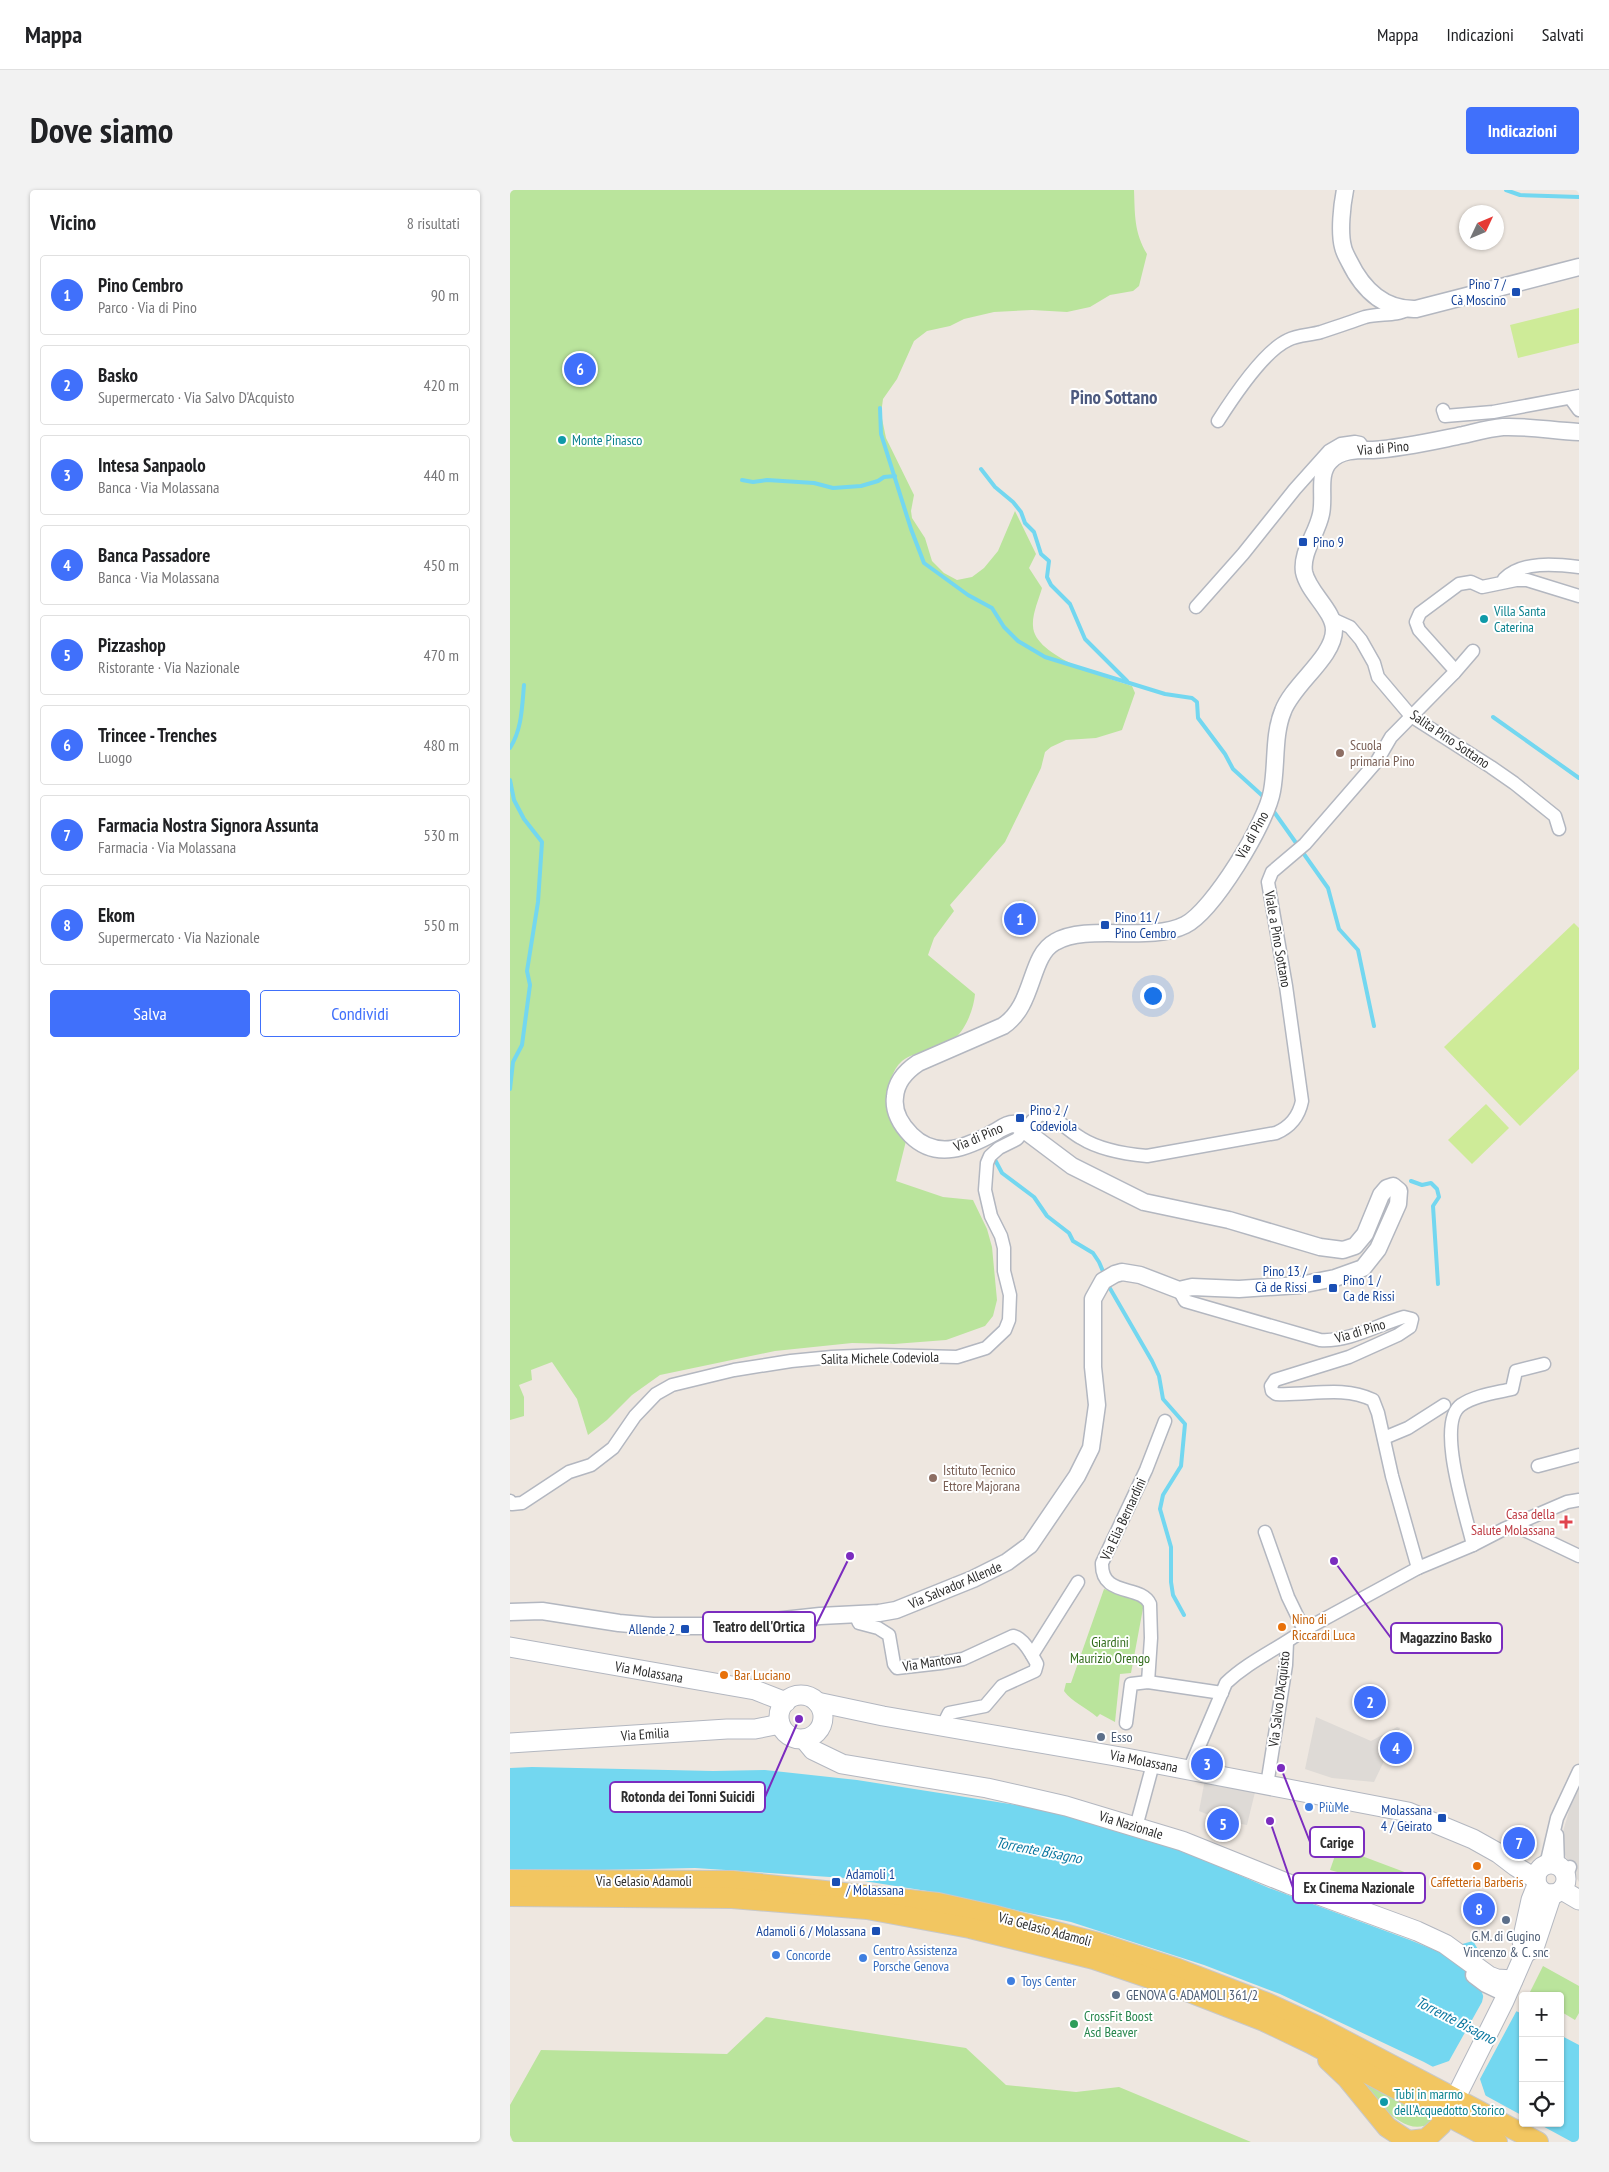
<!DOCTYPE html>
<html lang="it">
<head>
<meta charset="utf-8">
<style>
	:root { --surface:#fff; --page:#f2f2f2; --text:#202124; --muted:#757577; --line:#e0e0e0; --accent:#4070fb }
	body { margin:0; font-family:"PT Sans Narrow",sans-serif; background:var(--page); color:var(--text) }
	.controls { position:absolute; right:15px; bottom:15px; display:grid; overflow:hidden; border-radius:5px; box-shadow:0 1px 4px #0004 }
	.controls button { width:45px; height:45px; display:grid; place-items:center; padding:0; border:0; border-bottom:1px solid var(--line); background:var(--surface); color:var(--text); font:25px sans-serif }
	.compass { position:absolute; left:949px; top:15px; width:45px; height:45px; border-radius:50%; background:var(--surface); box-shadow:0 1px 4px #0004; rotate:46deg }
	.you { position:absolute; left:642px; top:805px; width:18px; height:18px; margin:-12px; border:4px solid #fff; border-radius:50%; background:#1a73e8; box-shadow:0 0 0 8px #1a73e833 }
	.badge { display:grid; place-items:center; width:32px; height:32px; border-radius:50%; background:var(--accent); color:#fff; font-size:16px; font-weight:700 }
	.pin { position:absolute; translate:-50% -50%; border:2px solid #fff; box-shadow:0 1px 5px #0006 }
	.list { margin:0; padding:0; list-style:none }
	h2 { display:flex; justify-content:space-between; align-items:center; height:65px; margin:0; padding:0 20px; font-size:21px }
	h2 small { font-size:16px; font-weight:400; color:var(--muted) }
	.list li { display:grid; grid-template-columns:32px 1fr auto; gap:15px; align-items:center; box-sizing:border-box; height:80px; margin:0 10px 10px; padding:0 10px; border:1px solid var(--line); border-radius:5px }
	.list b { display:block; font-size:19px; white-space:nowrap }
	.list p { margin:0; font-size:16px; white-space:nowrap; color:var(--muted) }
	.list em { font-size:16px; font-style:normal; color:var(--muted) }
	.actions { display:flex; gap:10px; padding:15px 20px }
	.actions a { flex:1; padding:11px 0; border:1px solid var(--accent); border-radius:5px; text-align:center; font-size:18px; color:var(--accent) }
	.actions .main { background:var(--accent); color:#fff }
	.icon { flex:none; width:28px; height:28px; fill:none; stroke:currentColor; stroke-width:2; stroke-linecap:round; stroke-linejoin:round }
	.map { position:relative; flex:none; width:1069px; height:1952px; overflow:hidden; border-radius:5px }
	header { display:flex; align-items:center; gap:30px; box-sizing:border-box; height:70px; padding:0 25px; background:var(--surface); border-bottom:1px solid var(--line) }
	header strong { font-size:24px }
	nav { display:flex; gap:28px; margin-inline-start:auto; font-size:18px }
	.intro { display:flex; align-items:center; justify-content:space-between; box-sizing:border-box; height:120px; padding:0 30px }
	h1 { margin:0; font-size:35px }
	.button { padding:12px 22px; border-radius:5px; background:var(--accent); color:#fff; font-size:18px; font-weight:700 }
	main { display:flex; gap:30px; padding:0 30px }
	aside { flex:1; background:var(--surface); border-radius:5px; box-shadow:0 1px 4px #0004 }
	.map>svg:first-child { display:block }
</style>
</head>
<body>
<header>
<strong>Mappa</strong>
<nav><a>Mappa</a><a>Indicazioni</a><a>Salvati</a></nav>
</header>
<div class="intro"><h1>Dove siamo</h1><a class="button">Indicazioni</a></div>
<main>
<aside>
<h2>Vicino<small>8 risultati</small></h2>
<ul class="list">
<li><span class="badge">1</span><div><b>Pino Cembro</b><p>Parco · Via di Pino</p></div><em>90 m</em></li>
<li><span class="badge">2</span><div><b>Basko</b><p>Supermercato · Via Salvo D'Acquisto</p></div><em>420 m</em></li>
<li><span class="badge">3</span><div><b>Intesa Sanpaolo</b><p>Banca · Via Molassana</p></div><em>440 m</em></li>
<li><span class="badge">4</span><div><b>Banca Passadore</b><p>Banca · Via Molassana</p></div><em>450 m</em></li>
<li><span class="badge">5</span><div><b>Pizzashop</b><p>Ristorante · Via Nazionale</p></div><em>470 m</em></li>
<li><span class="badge">6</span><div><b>Trincee - Trenches</b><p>Luogo</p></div><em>480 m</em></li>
<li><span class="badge">7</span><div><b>Farmacia Nostra Signora Assunta</b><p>Farmacia · Via Molassana</p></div><em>530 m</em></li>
<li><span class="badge">8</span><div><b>Ekom</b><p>Supermercato · Via Nazionale</p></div><em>550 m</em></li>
</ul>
<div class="actions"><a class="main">Salva</a><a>Condividi</a></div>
</aside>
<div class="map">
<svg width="1069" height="1952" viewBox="0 0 1069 1952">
	<rect width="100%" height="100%" fill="#eee7e0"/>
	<g fill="#bae49c">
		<path d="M0,0H624C625,25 624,42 637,64L629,96L623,101L600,105L580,117L557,122L522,120L484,122L454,129L440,136L417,141L404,151L387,189L373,209L371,224L376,248L404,305L401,321L402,328L415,348L422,371L434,383L447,390L462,387L474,378L488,361L505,321L526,364L519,378L532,398C529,409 522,424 523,436C524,467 598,488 622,496L625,503L612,540L586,548L556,550L541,557L535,562L531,578L495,652L440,715L444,721L424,748L418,765L465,804C464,818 456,839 445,848C430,859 405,861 392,871C379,882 374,911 379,925C382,934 391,943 396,951L386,991L433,1007L463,1010L477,1039L482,1057L487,1110L483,1126L475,1136L436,1150L384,1154L342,1153L265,1161L150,1185L122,1205L97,1230L78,1245L67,1209L42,1172L21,1180L22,1190L9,1195L14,1207V1226L0,1230Z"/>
		<path d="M514,710L527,721L506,747L493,736Z"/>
		<path d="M594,1399L634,1413L621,1483L610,1484L605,1532L590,1524L587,1527C577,1518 562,1512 554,1501L556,1493H561Z"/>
		<path d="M828,1657L905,1686L899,1702L820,1680Z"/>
		<path d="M1033,1776L1069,1796V1823L1065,1830L1050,1821V1806H1023L1019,1804Z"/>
		<path d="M256,1827L456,1858L496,1895L566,1902L609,1897L741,1952H3L0,1945V1915L31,1860L217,1864Z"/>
		<path d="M846,1886L921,1928V1932C895,1952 861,1904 846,1886Z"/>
	</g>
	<g fill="#ceeb98">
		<path d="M1069,118V153L1008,168L1000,135Z"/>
		<path d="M1064,733L1069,738V879L1010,936L934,857Z"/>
		<path d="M976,914L999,938L962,974L938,950Z"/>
	</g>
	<g fill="#dedad6">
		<path d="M806,1527L861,1551L887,1537L890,1538L864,1592L822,1588L795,1579Z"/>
		<path d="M695,1589L746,1598L737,1635L713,1631L689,1621Z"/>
		<path d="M1069,1595V1692L1060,1677L1050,1652L1061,1614Z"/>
	</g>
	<g fill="#73d7f0">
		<path d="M22,1577L203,1581L255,1580L347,1590L512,1616L560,1626L676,1662L759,1698L900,1750L927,1761L963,1751L978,1776L971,1800L974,1808L1013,1824V1926L914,1872L770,1804L694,1775L561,1732L417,1701L335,1688L185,1678L0,1682V1578Z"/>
		<path d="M1050,1845L1069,1855V1952H1062L1027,1933H1050Z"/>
	</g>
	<path fill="#eee7e0" d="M974,1803L1007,1820L970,1889L976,1907L922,1877L939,1871L972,1812Z"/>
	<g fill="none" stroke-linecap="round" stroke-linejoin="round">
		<g stroke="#73d7f0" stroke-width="4">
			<path d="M996,0L1010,5L1069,7"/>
			<path d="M370,218L371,244L401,339L414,373L458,405L482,418L494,437L508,451L535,467L655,504L682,508L687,512L688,528L715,564L723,579L756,609"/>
			<path d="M471,279L485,297L503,312L511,322L515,333L524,342L531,364L539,371L537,387L541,395L560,414L575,449L617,491"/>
			<path d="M232,290L243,292L257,290L304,293L323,298L351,296L368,291L374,287L385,286"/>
			<path d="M983,527L1069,588"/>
			<path d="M0,558C12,539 12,517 14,495"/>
			<path d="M0,590L4,610L14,629L32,652L28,712L17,781L20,795L12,855L3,872L0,899"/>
			<path d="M762,619L818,698L829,739L848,760L864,836"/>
			<path d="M483,966L492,983L524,1007L537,1026L559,1043L563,1051L583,1063L589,1072L595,1086"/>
			<path d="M901,991L912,995L921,993L927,999L929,1007L923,1016L928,1094"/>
			<path d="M598,1095L642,1171L649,1186L653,1209L675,1234L671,1276L653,1305L650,1319L661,1357V1392L663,1405L674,1425"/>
		</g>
		<g stroke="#b3b7c0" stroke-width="15">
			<g id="minor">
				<path d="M1061,209L1069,220"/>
				<path d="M933,220L935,226L983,222L1069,206"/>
				<path d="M708,231C722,209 754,161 778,150C787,145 801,145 811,142C826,137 841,132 855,127C868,123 887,126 896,120"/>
				<path d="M994,389C1012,371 1045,374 1069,377"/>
				<path d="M686,417L733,364L785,299L819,261L831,254L845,252L850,253L855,260"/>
				<path d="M820,428L840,437L851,450L864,473L868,487L901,526L981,577L1004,593L1045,626L1049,639"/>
				<path d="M944,483L963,461"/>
				<path d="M669,1100L675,1111L810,1150C839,1152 867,1135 894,1127L902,1129L900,1137L888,1145L839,1167L765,1190L761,1196L762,1201L766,1204C799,1206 832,1195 863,1210L868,1223L882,1286L908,1378"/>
				<path d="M874,1248L898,1238L934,1215"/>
				<path d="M1028,1276L1069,1265"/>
				<path d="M0,1311L2,1314L12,1313L59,1282L81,1275L103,1258L125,1226L146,1204L162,1195L224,1180L281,1171L322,1167L370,1165L447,1167L476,1158L495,1140L499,1130L500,1105L494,1081V1058L491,1046L481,1026L475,1000L477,973L480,966L489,958L507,949L522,931L531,924C547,927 557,940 571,948C590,960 615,964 637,966L766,943C780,937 789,926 792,911L776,796L758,692L762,682L795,654L867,571L881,547L944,483L943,478L909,440L906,432L910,423L949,394L961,392L972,397L1006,390H1017L1069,406"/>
				<path d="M1004,1335L1069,1366"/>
				<path d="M755,1342L778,1407L794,1440"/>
				<path d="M963,1355C957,1328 925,1233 951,1215C966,1205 985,1203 1002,1199L1006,1181L1034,1174"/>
				<path d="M345,1424L349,1433L368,1438L379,1445L384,1474L387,1478L431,1473L453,1469L503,1446C514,1448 522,1465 527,1474L525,1481L492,1496L475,1516L439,1523L433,1535"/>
				<path d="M522,1465L568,1392"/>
				<path d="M638,1492L641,1448L640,1414C631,1394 591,1408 592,1373L636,1280L655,1231"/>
				<path d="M616,1533L621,1494L638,1492L712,1503"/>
				<path d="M679,1580L716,1493C739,1471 768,1459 794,1440L908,1378L963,1355L994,1339L1057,1312L1069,1310"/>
				<path d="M757,1595L776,1475L777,1452"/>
				<path d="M626,1637L643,1574"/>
				<path d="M1047,1645L1048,1676"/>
				<path d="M1036,1675L1047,1628L1069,1581"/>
				<path d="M1056,1687L1060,1677"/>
			</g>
		</g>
		<g stroke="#b3b7c0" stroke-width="19">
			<g id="tertiary">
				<path d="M835,0C832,15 829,42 833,57C834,62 837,67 839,71C853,100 874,120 906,119L1069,77"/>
				<path d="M0,1422L32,1421L109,1433L143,1436H217L310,1426L369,1423L386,1420L463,1389L497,1372L520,1355L567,1286L581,1258L587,1215L583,1177V1109L593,1091L605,1084L612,1082L630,1085L669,1100L682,1097L729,1099L790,1095L825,1088L853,1078L868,1059L888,1014L889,1001L883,996L877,998L871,1005L855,1044L845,1056L833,1060L810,1057L719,1030L634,1012L562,976L506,934C498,933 492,938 485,942C458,957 427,971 401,945C391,935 383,921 385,907C386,891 396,881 408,873L493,836C525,815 519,766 545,752C578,733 639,753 675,735C703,721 757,632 762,601C767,575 763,545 773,521C783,494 824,467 824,440C824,421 798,402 794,382C791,362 807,344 811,324C815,307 807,284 820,271C831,259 849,260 863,260C894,258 923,251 953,245C966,242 980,238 993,237C1019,236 1044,241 1069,242"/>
				<path d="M964,1785L976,1794L997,1804"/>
			</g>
		</g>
		<g stroke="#b3b7c0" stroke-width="21">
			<g id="secondary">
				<path d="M0,1457L245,1500L276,1512"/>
				<circle cx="291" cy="1527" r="22"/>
				<path d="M307,1512L373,1526L611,1567L898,1622L963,1649L988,1663L1005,1676L1026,1689"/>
				<path d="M294,1549L303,1560L332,1574L477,1598L556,1616L672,1651L779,1694L907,1741L935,1754L979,1786L987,1789L1003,1790"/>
				<path d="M0,1553L217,1539H245L270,1534"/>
				<circle cx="1041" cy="1689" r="15"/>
				<path d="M1052,1700L1069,1710"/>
				<path d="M1015,1763L1024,1758L1042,1704"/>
				<path d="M945,1909L994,1811L1015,1763L1012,1751L1021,1710L1027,1695"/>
			</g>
		</g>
		<g stroke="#c8c8c8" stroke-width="22">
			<g id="primary">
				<path d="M0,1690L222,1691L428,1713L482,1725L588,1753L668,1779L757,1813L807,1836L1028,1952"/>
				<path d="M0,1706L222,1708L357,1719L460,1738L584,1769L669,1798L754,1831L800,1853L987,1952"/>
				<path d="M818,1870L837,1888L877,1937L898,1951L916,1949L931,1935L943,1913"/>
			</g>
		</g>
		<use href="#minor" stroke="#fff" stroke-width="12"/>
		<use href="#tertiary" stroke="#fff" stroke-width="16"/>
		<use href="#secondary" stroke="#fff" stroke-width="19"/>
		<use href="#primary" stroke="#f2c661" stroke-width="20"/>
	</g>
	<g fill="#1a4fb4" stroke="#fff" stroke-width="2">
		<rect x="1001" y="97" width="10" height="10" rx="2.5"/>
		<rect x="788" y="347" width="10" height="10" rx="2.5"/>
		<rect x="590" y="730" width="10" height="10" rx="2.5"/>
		<rect x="505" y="923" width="10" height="10" rx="2.5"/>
		<rect x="802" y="1084" width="10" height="10" rx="2.5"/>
		<rect x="818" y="1093" width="10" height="10" rx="2.5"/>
		<rect x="170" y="1434" width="10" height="10" rx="2.5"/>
		<rect x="927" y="1623" width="10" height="10" rx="2.5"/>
		<rect x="321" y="1687" width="10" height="10" rx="2.5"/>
		<rect x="361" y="1736" width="10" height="10" rx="2.5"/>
	</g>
	<g fill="#0f9aa8" stroke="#fff" stroke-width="2">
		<circle cx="52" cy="250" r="5"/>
		<circle cx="974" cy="429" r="5"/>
		<circle cx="874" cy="1912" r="5"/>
	</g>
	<g fill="#8d6e63" stroke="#fff" stroke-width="2">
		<circle cx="830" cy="563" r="5"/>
		<circle cx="423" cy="1288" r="5"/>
	</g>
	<path fill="#e0444e" stroke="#fff" stroke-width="2" d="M1053.5 1324.5h5v5h5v5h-5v5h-5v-5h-5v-5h5z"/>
	<g fill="#e8710a" stroke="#fff" stroke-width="2">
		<circle cx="772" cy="1437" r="5"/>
		<circle cx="214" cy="1485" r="5"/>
		<circle cx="967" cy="1676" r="5"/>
	</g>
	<g fill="#5c6f8a" stroke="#fff" stroke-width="2">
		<circle cx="591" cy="1547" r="5"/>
		<circle cx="996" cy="1730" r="5"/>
		<circle cx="606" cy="1805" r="5"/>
	</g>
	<g fill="#3f7fe0" stroke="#fff" stroke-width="2">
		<circle cx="799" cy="1617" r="5"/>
		<circle cx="266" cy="1765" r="5"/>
		<circle cx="353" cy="1768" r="5"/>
		<circle cx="501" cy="1791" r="5"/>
	</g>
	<circle fill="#2e9e5b" stroke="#fff" stroke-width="2" cx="564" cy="1834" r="5"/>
	<g text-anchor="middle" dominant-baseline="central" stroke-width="4" stroke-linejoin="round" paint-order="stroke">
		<g font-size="14" fill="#164399" stroke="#fff" text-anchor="end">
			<text x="996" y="94">Pino 7 /<tspan x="996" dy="16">Cà Moscino</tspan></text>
			<text x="803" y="352" text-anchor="start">Pino 9</text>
			<text x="605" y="727" text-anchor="start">Pino 11 /<tspan x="605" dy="16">Pino Cembro</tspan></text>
			<text x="520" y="920" text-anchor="start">Pino 2 /<tspan x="520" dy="16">Codeviola</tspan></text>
			<text x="797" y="1081">Pino 13 /<tspan x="797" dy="16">Cà de Rissi</tspan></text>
			<text x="833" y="1090" text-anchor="start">Pino 1 /<tspan x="833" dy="16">Ca de Rissi</tspan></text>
			<text x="165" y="1439">Allende 2</text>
			<text x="922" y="1620">Molassana<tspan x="922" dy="16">4 / Geirato</tspan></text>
			<text x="336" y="1684" text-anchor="start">Adamoli 1<tspan x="336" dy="16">/ Molassana</tspan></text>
			<text x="356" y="1741">Adamoli 6 / Molassana</text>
		</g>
		<g font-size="14" fill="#0d838f" stroke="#fff" text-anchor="start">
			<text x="62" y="250">Monte Pinasco</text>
			<text x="984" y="421">Villa Santa<tspan x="984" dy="16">Caterina</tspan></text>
			<text x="884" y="1904">Tubi in marmo<tspan x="884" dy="16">dell'Acquedotto Storico</tspan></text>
		</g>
		<g font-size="14" fill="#2d2d2d" stroke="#fff">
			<text transform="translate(873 258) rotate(-5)">Via di Pino</text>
			<text transform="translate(940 549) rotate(34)">Salita Pino Sottano</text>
			<text transform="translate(742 645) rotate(-61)">Via di Pino</text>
			<text transform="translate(768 749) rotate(80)">Viale a Pino Sottano</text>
			<text transform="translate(468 947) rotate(-23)">Via di Pino</text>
			<text transform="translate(850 1141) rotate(-17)">Via di Pino</text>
			<text transform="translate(370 1168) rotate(-1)">Salita Michele Codeviola</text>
			<text transform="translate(613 1329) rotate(-65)">Via Elia Bernardini</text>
			<text transform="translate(445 1395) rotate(-23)">Via Salvador Allende</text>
			<text transform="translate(422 1472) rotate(-9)">Via Mantova</text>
			<text transform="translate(139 1482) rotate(10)">Via Molassana</text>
			<text transform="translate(769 1509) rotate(-83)">Via Salvo D'Acquisto</text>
			<text transform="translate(135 1544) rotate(-4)">Via Emilia</text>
			<text transform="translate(634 1571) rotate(11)">Via Molassana</text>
			<text transform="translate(621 1635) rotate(17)">Via Nazionale</text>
			<text x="134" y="1691">Via Gelasio Adamoli</text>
			<text transform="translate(535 1739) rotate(15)">Via Gelasio Adamoli</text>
		</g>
		<g font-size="14" fill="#785e54" stroke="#fff" text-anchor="start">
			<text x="840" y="555">Scuola<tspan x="840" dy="16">primaria Pino</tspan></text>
			<text x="433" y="1280">Istituto Tecnico<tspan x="433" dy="16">Ettore Majorana</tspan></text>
		</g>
		<g font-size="14" fill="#be3a42" stroke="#fff" text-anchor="end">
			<text x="1045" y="1324">Casa della<tspan x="1045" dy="16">Salute Molassana</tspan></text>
		</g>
		<g font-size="14" fill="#c56008" stroke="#fff" text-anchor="start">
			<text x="782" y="1429">Nino di<tspan x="782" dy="16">Riccardi Luca</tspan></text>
			<text x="224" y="1485">Bar Luciano</text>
			<text x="967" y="1692" text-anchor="middle">Caffetteria Barberis</text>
		</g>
		<g font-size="14" fill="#316c1b" stroke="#fff">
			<text x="600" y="1452">Giardini<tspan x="600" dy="16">Maurizio Orengo</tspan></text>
		</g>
		<g font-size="14" fill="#4e5e75" stroke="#fff" text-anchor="start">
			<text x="601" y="1547">Esso</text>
			<text x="996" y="1746" text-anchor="middle">G.M. di Gugino<tspan x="996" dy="16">Vincenzo &amp; C. snc</tspan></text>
			<text x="616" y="1805">GENOVA G. ADAMOLI 361/2</text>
		</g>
		<g font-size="14" fill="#366cbe" stroke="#fff" text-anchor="start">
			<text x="809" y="1617">PiùMe</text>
			<text x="363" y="1760">Centro Assistenza<tspan x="363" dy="16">Porsche Genova</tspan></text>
			<text x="276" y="1765">Concorde</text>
			<text x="511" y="1791">Toys Center</text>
		</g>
		<g font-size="14" fill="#27864d" stroke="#fff" text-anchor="start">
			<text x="574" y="1826">CrossFit Boost<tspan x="574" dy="16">Asd Beaver</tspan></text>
		</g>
		<g font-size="15" font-style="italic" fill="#0d78a1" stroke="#fff">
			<text transform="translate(529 1660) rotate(11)">Torrente Bisagno</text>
			<text transform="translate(946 1830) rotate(27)">Torrente Bisagno</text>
		</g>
		<g font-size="19" font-weight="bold" fill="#4c597e" stroke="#fff">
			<text x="604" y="207">Pino Sottano</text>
		</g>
	</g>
	<path fill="none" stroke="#7b2cbf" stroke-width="2" d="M340 1366L305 1437M824 1371L881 1448M289 1529L255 1607M771 1578L800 1652M760 1631L783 1698"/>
	<g fill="#7b2cbf" stroke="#fff" stroke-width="2">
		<circle cx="340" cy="1366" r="5"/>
		<circle cx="824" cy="1371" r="5"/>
		<circle cx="289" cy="1529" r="5"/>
		<circle cx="771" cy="1578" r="5"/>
		<circle cx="760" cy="1631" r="5"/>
	</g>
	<g fill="#fff" stroke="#7b2cbf" stroke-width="2">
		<rect x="193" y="1422" width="112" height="30" rx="5"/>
		<rect x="881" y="1433" width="111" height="30" rx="5"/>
		<rect x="100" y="1592" width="155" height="30" rx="5"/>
		<rect x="800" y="1637" width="54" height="30" rx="5"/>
		<rect x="783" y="1683" width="132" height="30" rx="5"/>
	</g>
	<g font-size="15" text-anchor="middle" font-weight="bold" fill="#2d2d2d">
		<text x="249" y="1442">Teatro dell'Ortica</text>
		<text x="936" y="1453">Magazzino Basko</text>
		<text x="178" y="1612">Rotonda dei Tonni Suicidi</text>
		<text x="827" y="1658">Carige</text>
		<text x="849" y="1703">Ex Cinema Nazionale</text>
	</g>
</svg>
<div class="controls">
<button>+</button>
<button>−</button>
<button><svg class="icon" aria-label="locate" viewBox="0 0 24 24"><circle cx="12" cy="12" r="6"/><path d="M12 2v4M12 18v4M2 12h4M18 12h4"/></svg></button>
</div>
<svg class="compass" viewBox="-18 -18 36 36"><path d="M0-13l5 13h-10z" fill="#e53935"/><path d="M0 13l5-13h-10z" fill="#757577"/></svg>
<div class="you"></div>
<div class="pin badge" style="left:510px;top:729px">1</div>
<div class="pin badge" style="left:860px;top:1512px">2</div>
<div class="pin badge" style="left:697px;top:1574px">3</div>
<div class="pin badge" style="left:886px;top:1558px">4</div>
<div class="pin badge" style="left:713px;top:1634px">5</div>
<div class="pin badge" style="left:70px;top:179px">6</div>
<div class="pin badge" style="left:1009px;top:1653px">7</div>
<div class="pin badge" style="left:969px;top:1719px">8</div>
</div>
</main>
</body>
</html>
